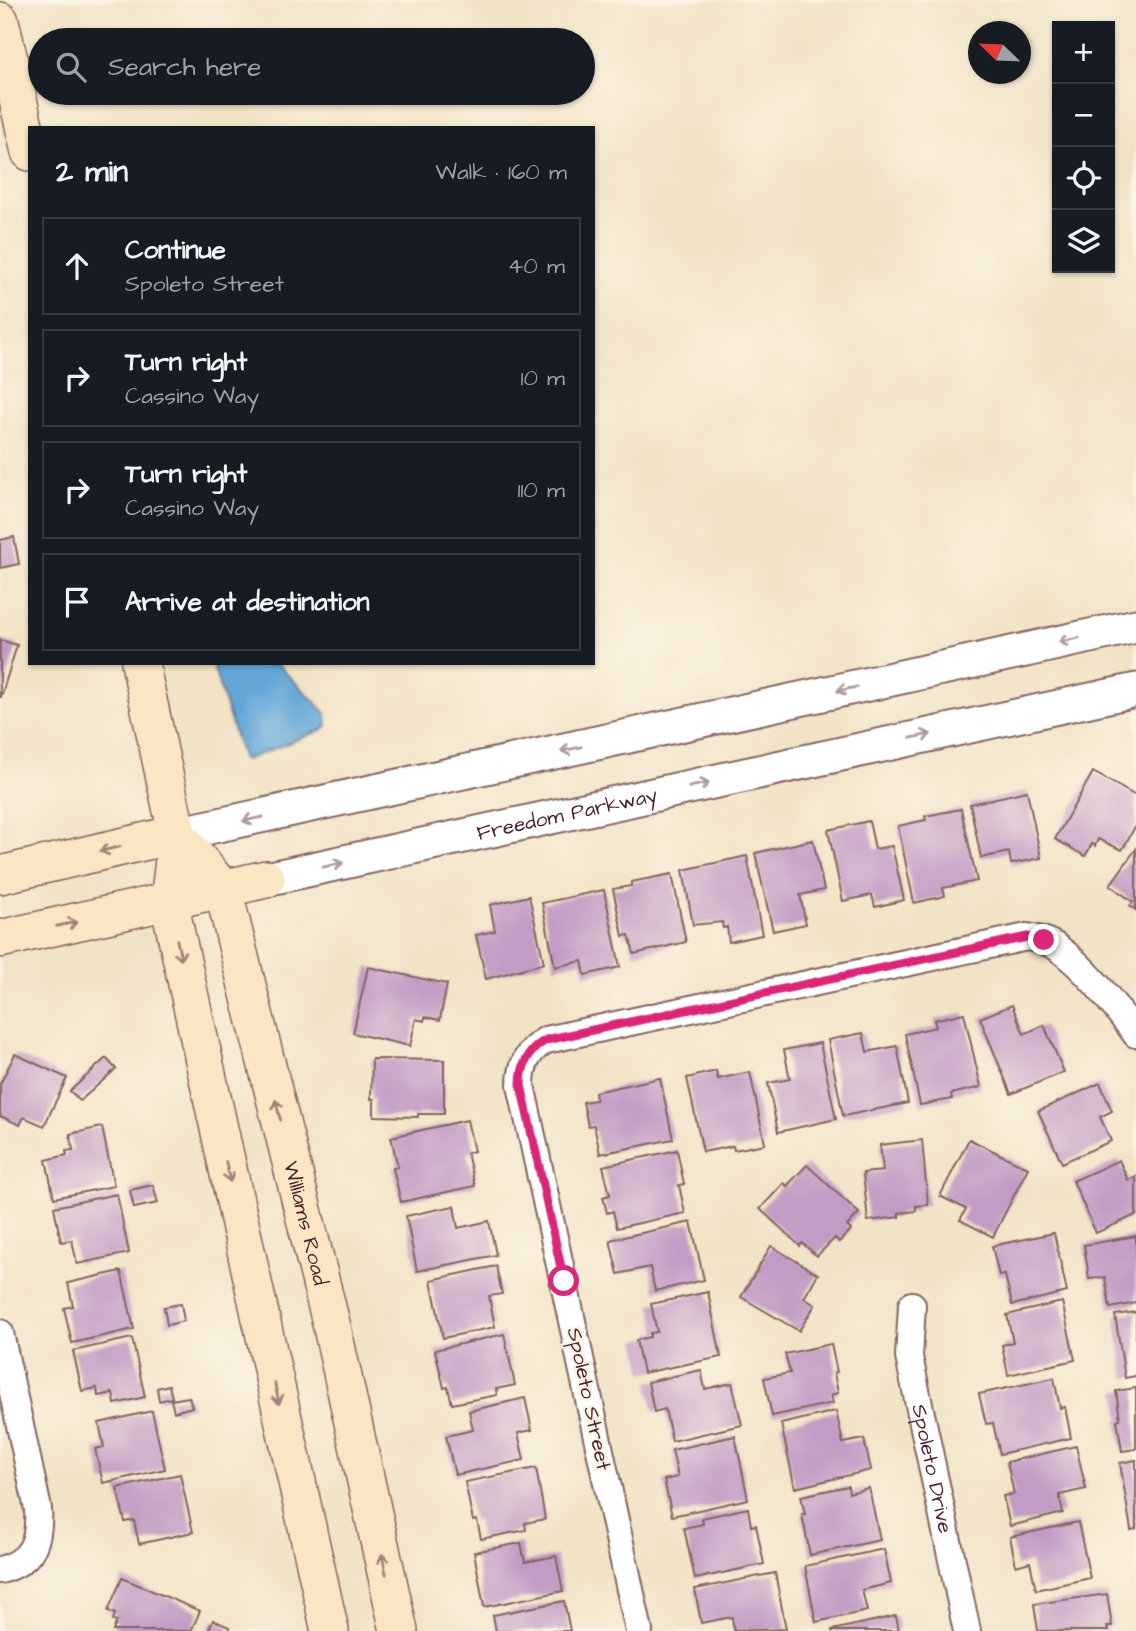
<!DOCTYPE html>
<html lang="en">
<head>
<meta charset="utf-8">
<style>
	:root { --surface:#171b24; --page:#20242c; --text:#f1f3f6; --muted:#9ea1a6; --line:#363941 }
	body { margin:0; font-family:"Architects Daughter",sans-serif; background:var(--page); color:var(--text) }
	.controls { position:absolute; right:21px; top:21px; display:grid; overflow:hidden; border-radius:0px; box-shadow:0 2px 5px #0004 }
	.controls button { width:63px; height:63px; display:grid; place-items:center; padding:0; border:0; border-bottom:2px solid var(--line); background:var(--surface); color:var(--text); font:35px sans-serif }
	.compass { position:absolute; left:968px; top:21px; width:63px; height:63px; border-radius:50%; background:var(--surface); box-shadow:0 2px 5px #0004; rotate:293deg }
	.stop { position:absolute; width:21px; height:21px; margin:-16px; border:5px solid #db2777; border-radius:50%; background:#fff }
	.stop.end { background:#db2777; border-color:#fff; box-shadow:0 2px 7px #0008 }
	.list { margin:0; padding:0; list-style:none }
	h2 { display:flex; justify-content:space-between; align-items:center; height:91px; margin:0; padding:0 28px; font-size:30px }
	h2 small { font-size:23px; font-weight:400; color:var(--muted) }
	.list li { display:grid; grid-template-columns:46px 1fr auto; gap:21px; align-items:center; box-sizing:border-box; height:98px; margin:0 14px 14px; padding:0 14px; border:2px solid var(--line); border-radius:0px }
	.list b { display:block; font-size:26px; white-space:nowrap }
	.list p { margin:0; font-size:23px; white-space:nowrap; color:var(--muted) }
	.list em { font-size:23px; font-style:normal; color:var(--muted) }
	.icon { flex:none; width:38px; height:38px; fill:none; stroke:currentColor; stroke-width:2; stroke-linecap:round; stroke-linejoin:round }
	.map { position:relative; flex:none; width:1136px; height:1631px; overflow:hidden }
	.search { position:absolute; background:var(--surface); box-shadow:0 2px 5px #0004; left:28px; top:28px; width:567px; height:77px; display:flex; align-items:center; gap:18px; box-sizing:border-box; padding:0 24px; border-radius:38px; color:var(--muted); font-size:26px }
	.panel { position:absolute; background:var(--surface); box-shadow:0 2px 5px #0004; left:28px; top:126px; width:567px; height:539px; border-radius:0px }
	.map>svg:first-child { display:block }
</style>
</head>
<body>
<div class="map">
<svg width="1136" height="1631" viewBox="0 0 1136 1631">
	<rect width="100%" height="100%" fill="#fcf5e5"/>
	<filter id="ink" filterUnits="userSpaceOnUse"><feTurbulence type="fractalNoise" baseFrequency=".0143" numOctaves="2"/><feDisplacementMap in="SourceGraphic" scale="14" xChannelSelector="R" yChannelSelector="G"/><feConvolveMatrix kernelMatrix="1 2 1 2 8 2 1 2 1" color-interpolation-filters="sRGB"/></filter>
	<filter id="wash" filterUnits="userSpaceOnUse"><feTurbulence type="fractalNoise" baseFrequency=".00686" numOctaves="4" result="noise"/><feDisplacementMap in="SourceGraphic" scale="28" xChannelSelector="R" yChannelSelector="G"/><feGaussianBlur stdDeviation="1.57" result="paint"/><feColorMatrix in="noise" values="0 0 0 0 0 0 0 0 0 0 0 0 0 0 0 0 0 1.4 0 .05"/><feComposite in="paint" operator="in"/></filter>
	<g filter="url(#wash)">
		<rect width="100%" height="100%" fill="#f1e3c6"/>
		<path fill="#63a7d8" stroke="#566382" stroke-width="2" d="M212,663H276L326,713L327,725L324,729L245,760L242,757Z"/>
		<g id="blocks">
			<g fill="#c29cc4">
				<path d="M14,537L19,564L0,568V540Z"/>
				<path d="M0,640L17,645L1,697H0Z"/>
				<path d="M1093,772L1136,796V825L1122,850L1098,839L1095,846L1092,844L1085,856L1055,839Z"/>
				<path d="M1027,791L1041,858L1011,864L1009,852L981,858L970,804Z"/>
				<path d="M961,809L977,881L943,888L945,896L914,903L898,826L926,820L925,816Z"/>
				<path d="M869,821L875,849L892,846L904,900L875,907L872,895L843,901L828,830Z"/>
				<path d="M813,840L824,890L800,895L806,924L773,931L755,853Z"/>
				<path d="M1136,849V910L1130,906L1133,902L1110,885Z"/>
				<path d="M747,856L762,935L729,942L727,927L723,928L722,922L693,925L683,870Z"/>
				<path d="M672,874L686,942L634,954L629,935L623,936L613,889L631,886V882Z"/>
				<path d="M604,890L620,967L585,975L582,961L555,967L542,903Z"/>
				<path d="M529,896L544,963L486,979L476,935L495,931L490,905Z"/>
				<path d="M368,967L447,984L440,1020L425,1017L424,1021L416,1019L410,1046L353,1033Z"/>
				<path d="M1012,1005L1024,1034L1044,1025L1064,1072L1011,1094L980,1018Z"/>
				<path d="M964,1013L981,1087L951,1094L952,1099L920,1105L905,1034L936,1027L934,1020Z"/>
				<path d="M863,1033L867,1052L897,1046L908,1103L843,1116L828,1040Z"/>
				<path d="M820,1043L836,1119L778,1132L768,1083L790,1079L784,1050Z"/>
				<path d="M15,1054L67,1078L44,1126L24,1117L20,1125L0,1116V1084Z"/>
				<path d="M106,1058L116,1069L80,1101L70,1091Z"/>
				<path d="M372,1059L444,1060V1114H418V1117L374,1116V1099H371Z"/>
				<path d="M716,1071L718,1079L750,1072L765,1144L734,1150L733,1146L703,1152L687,1078Z"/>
				<path d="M660,1078L673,1139L600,1154L594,1125L588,1126L583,1102L596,1100L595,1092Z"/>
				<path d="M1100,1083L1112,1111L1100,1117L1111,1141L1062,1163L1038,1111Z"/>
				<path d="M467,1120L474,1151L467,1153L475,1186L401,1202L393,1168L398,1167L391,1137Z"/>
				<path d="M102,1127L114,1186L54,1198L46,1160L67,1155L66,1151L73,1150L70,1134Z"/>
				<path d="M969,1139L1028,1168L993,1237L960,1220L966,1209L940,1196Z"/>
				<path d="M922,1140L928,1205L916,1206V1211L899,1213V1217L868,1221L863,1173L883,1171L880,1145Z"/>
				<path d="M677,1150L684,1184L679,1185L685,1213L617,1228L613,1211L607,1213L603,1197L610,1195L603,1166Z"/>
				<path d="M1119,1160L1128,1180L1136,1177V1215L1096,1233L1073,1181Z"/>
				<path d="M807,1165L859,1213L847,1226L851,1230L839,1242L835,1238L817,1256L802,1243L800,1246L760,1209L784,1183L787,1186Z"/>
				<path d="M153,1185L158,1203L134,1208L130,1190Z"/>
				<path d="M117,1194L129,1253L77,1264L72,1240L61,1242L54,1207Z"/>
				<path d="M454,1206L458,1228L489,1221L496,1255L417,1271L406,1216Z"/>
				<path d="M691,1222L704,1280L655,1291L650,1267L618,1274L610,1240Z"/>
				<path d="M1054,1233L1067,1292L1012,1305L1005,1275L999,1276L992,1246Z"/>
				<path d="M1136,1236V1303L1110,1308L1105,1277L1089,1279L1084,1245Z"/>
				<path d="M771,1246L818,1274L804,1298L815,1305L799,1331L741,1297Z"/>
				<path d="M496,1266L502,1294L489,1296L495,1327L443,1338L431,1280Z"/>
				<path d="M121,1271L134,1329L72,1343L64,1308L73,1306L68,1283Z"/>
				<path d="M708,1292L721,1357L643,1373L636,1340L650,1337V1333L657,1332L651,1304Z"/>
				<path d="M1062,1302L1075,1360L1008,1375L1002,1345L1013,1342L1007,1315Z"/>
				<path d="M181,1304L184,1321L167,1325L164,1307Z"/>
				<path d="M1136,1312V1376L1125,1378L1115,1315Z"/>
				<path d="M504,1334L515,1385L496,1389L497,1395L452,1404L448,1387L444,1388L435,1350Z"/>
				<path d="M132,1338L145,1397L115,1404L113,1393L98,1396L97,1388L82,1391L73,1351Z"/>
				<path d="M831,1344L837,1372L834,1373L838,1393L831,1395L833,1403L772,1416L764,1378L790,1373L785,1354Z"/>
				<path d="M701,1370L705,1389L732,1383L742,1425L672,1441L665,1409L654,1412L648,1382Z"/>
				<path d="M1054,1378L1060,1408L1065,1407L1071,1438L1000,1454L993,1423L986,1424L979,1394Z"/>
				<path d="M169,1385L172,1398L159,1401L157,1388Z"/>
				<path d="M1136,1388V1449L1122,1451L1117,1420L1120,1419L1116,1391Z"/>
				<path d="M189,1397L192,1407L174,1412L171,1400Z"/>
				<path d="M525,1398L532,1430L518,1433L524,1460L455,1475L446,1436L473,1430L469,1411Z"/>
				<path d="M152,1411L165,1469L103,1483L95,1449L104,1447L99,1423Z"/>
				<path d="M836,1411L843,1443L864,1439L871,1470L795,1488L781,1424Z"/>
				<path d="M735,1436L748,1499L672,1516L664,1480L678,1477L672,1450Z"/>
				<path d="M1076,1446L1086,1489L1059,1495L1063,1513L1010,1526L1003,1496L1014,1494L1007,1462Z"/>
				<path d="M1136,1460V1529L1131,1530L1120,1463Z"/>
				<path d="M536,1468L545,1519L525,1523L526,1530L481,1539L477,1520L473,1521L465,1482Z"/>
				<path d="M180,1474L193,1532L139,1544L134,1520L125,1522L117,1488Z"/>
				<path d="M848,1486L849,1493L869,1488L880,1540L810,1555L802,1514H805L801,1496Z"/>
				<path d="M748,1508L751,1526L756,1525L764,1564L695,1579L684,1528L703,1524L702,1518Z"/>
				<path d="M1078,1522L1090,1578L1036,1590L1030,1562L1016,1566L1010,1537Z"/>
				<path d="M521,1543L525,1562L556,1556L563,1591L484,1607L474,1552Z"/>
				<path d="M884,1549L891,1583L862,1590L867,1611L816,1622L805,1566Z"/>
				<path d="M775,1573L786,1629L734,1631L732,1617L701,1623L695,1589Z"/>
				<path d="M122,1578L200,1611L191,1631H113L117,1621L113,1620L115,1614L108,1611Z"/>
				<path d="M1107,1594L1112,1626H1107L1108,1631H1038L1034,1604Z"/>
				<path d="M564,1601L570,1631H496L493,1615Z"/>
				<path d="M896,1616L899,1631H832V1630Z"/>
				<path d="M213,1620L229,1627L228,1631H208Z"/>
			</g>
		</g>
	</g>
	<g filter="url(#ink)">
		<use href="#blocks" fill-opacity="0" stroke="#846461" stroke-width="2"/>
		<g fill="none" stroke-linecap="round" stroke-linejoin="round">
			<g stroke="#846461" stroke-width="30">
				<g id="minor">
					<path id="s1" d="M912,1305L909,1357L967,1631"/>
					<path d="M0,1333L38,1509C40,1540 33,1562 0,1570"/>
					<path d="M639,1631L521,1085C521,1065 528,1050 546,1040L1027,937C1038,939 1049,941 1058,948C1088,970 1113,1004 1136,1034"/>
				</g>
			</g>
			<g stroke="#846461" stroke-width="37">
				<g id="tertiary">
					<path d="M177,834L1136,626"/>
					<path id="s2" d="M266,879L1136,690"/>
				</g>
			</g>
			<g stroke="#846461" stroke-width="40">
				<g id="secondary">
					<path d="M0,21L30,152"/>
					<path d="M140,663L177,834L169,902L330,1631"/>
					<path id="s3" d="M177,834L223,889L332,1327L399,1631"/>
					<path d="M0,875L177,834"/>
					<path d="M0,939L266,879"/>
				</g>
			</g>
			<use href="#minor" stroke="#fff" stroke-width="26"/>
			<use href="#tertiary" stroke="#fff" stroke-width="33"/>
			<use href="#secondary" stroke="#fbe6c4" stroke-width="37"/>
		</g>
		<defs><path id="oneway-shaft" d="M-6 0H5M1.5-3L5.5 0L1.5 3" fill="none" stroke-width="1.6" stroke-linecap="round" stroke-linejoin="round" transform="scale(1.75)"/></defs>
		<g stroke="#ae9aa0">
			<use href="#oneway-shaft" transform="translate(1069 640) rotate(168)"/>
			<use href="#oneway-shaft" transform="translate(847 689) rotate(168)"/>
			<use href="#oneway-shaft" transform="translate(921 736) rotate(-12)"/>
			<use href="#oneway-shaft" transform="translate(571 749) rotate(168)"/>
			<use href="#oneway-shaft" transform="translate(699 785) rotate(-12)"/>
			<use href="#oneway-shaft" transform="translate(253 819) rotate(168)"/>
			<use href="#oneway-shaft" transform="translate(333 865) rotate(-12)"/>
		</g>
		<g stroke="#a28278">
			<use href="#oneway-shaft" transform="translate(110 849) rotate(167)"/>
			<use href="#oneway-shaft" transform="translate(67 924) rotate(-12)"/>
			<use href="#oneway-shaft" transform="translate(179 950) rotate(78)"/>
			<use href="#oneway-shaft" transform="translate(278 1110) rotate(-104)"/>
			<use href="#oneway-shaft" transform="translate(228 1172) rotate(78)"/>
			<use href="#oneway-shaft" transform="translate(277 1394) rotate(78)"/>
			<use href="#oneway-shaft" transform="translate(384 1564) rotate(-102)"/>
		</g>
	</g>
	<g fill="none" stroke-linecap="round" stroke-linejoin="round" filter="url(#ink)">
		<path stroke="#db2777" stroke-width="9" d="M564,1281L521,1085C521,1065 528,1050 546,1040L1027,937L1044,940"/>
	</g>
	<g text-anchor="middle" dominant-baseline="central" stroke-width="5" stroke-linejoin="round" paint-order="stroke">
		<g font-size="21" fill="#4a1f2b" stroke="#fcf5e5">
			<text stroke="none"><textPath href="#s2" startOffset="308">Freedom Parkway</textPath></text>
			<text stroke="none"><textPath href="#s3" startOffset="416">Williams Road</textPath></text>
			<text transform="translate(589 1399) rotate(78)">Spoleto Street</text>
			<text stroke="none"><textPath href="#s1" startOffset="166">Spoleto Drive</textPath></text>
		</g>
	</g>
</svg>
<div class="controls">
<button>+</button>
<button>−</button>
<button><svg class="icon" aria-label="locate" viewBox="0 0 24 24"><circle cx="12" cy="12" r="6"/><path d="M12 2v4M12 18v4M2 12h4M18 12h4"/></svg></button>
<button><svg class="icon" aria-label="layers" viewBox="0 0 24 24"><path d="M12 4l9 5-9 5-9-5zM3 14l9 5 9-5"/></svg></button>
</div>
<svg class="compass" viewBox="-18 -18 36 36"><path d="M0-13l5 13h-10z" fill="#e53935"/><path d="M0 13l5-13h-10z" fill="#9ea1a6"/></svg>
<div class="stop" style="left:564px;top:1281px"></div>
<div class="stop end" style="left:1044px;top:940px"></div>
<div class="search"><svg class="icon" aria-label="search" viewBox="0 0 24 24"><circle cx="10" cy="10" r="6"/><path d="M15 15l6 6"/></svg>Search here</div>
<section class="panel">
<h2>2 min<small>Walk · 160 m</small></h2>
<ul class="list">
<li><svg class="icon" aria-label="ahead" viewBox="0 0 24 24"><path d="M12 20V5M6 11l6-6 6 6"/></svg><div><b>Continue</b><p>Spoleto Street</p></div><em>40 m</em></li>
<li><svg class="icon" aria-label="right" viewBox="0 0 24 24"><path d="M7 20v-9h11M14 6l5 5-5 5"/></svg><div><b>Turn right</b><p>Cassino Way</p></div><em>10 m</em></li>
<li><svg class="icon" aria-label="right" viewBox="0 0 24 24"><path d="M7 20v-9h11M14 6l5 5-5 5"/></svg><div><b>Turn right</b><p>Cassino Way</p></div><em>110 m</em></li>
<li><svg class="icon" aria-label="arrive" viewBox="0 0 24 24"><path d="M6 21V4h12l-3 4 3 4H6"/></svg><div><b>Arrive at destination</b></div></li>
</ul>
</section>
</div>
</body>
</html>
